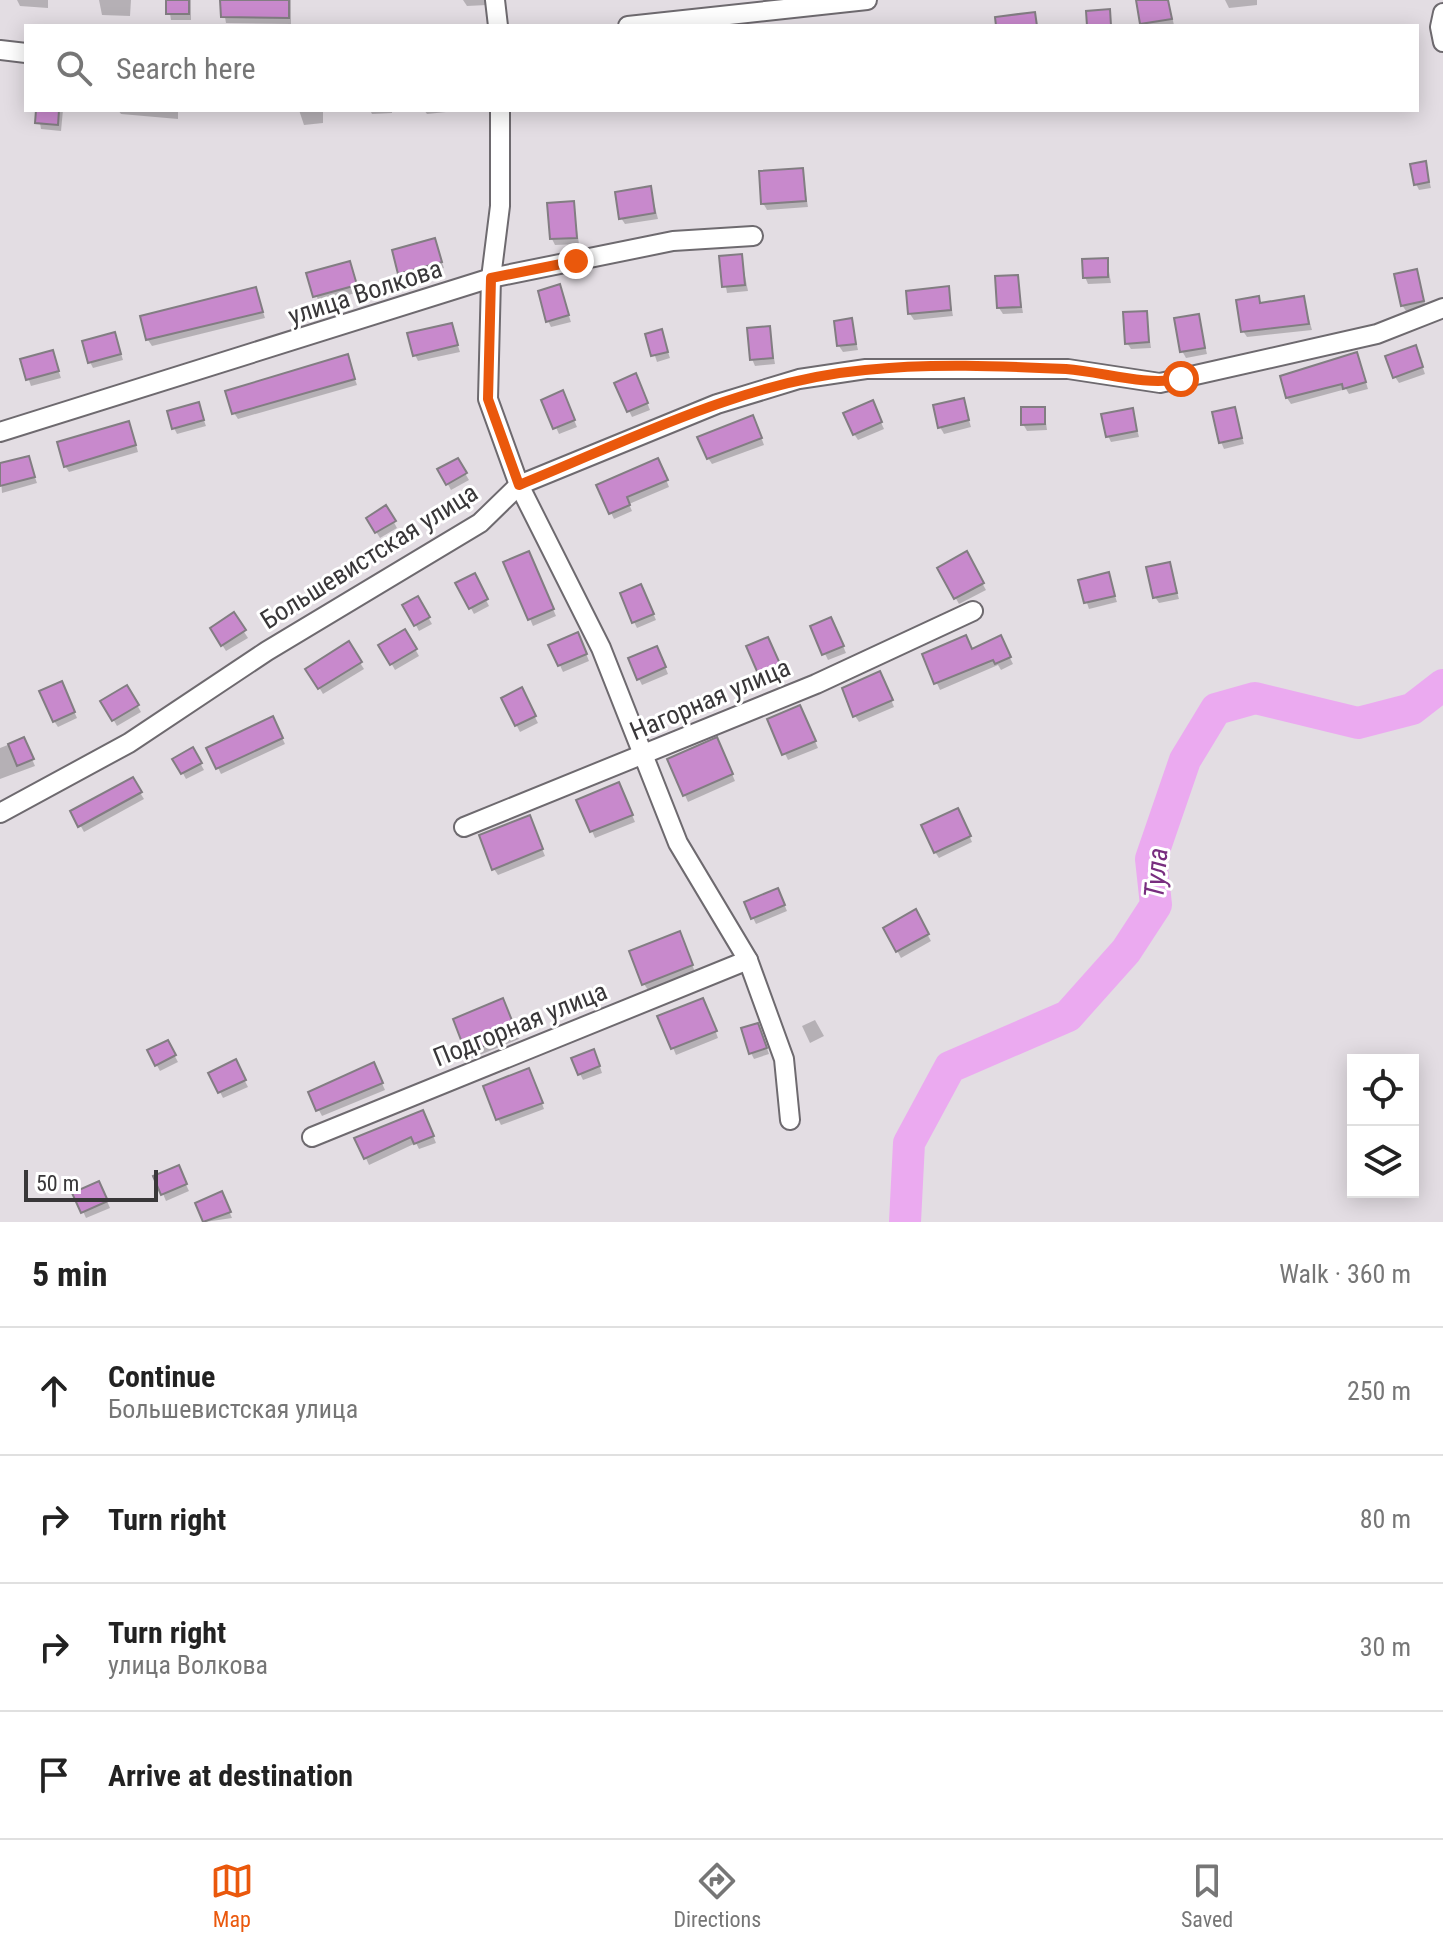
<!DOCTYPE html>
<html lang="en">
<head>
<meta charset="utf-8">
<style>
	:root { --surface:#fff; --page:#f2f2f2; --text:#222; --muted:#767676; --line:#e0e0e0; --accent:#ea580c }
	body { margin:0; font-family:"Roboto Condensed",sans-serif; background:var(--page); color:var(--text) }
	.controls { position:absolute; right:24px; bottom:24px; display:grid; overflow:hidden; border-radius:0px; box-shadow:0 4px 20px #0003 }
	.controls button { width:72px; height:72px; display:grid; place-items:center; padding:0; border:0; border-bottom:2px solid var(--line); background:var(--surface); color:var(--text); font:40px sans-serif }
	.scale { position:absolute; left:24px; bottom:20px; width:134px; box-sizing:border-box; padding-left:8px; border:4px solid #393739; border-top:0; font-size:22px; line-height:28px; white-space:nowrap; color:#393739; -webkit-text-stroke:6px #fff; paint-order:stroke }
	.stop { position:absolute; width:24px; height:24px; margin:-18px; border:6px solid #ea580c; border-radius:50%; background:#fff }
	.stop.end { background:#ea580c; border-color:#fff; box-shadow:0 2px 8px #0008 }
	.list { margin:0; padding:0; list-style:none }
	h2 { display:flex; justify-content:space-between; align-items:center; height:104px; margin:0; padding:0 32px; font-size:34px }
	h2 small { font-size:26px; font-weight:400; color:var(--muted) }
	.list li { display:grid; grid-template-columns:52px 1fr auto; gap:24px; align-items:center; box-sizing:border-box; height:128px; padding:0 32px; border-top:2px solid var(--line) }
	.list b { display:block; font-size:30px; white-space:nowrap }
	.list p { margin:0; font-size:26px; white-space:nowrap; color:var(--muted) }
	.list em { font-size:26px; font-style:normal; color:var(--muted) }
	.icon { flex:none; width:44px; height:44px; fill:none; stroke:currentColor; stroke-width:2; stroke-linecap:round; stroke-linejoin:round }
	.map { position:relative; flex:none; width:1443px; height:1222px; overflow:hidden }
	.search { position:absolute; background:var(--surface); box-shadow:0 4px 20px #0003; left:24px; right:24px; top:24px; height:88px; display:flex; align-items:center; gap:20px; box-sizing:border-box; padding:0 28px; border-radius:0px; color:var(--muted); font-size:30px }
	.sheet { height:616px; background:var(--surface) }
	nav { display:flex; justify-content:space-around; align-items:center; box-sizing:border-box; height:112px; border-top:2px solid var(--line); background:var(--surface); font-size:22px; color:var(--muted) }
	nav a { display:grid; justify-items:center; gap:4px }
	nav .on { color:var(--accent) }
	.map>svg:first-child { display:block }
</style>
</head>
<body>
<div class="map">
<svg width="1443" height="1222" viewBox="0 0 1443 1222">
	<rect width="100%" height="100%" fill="#e3dde3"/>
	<g fill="#0003">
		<path d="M17,0H48V8L20,6Z"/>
		<path d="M99,0H131L130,16L102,15Z"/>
		<path d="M168,0H191V20H171Z"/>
		<path d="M222,0H291V24L226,23Z"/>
		<path d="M463,0H491L487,5L467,6Z"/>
		<path d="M1155,0H1168L1174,25L1144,26Z"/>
		<path d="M1225,0H1257V5L1229,8Z"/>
		<path d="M38,110H63L61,131L41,129Z"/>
		<path d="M118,110H178V119L121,114Z"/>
		<path d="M299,110H323V123L304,125Z"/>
		<path d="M370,110H392V113L372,114Z"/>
		<path d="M424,110H446V112L427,114Z"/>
		<path d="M1425,163L1431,188L1419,190L1416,184Z"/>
		<path d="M802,170L808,207L767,210L763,203Z"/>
		<path d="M650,188L658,219L625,224L621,218Z"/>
		<path d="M573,203L579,244L555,245L552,239Z"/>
		<path d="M434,240L444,268L404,280L394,251Z"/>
		<path d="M741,256L748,291L727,293L721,257Z"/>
		<path d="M1107,260L1111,283L1088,284L1085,277Z"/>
		<path d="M349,263L359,292L319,303L309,274Z"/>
		<path d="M1416,272L1426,307L1406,311L1402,305Z"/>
		<path d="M1017,277L1023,313L1003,314L999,308Z"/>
		<path d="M559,287L571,322L551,327L548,321Z"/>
		<path d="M948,288L953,316L914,320L910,314Z"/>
		<path d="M256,289L265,318L152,346L148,340L142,317Z"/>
		<path d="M1258,298L1262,305L1303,298L1312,330L1247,337L1243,331Z"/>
		<path d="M1146,313L1151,348L1131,349L1127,343Z"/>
		<path d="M1198,316L1207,354L1186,358L1182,351Z"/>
		<path d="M851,320L858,350L843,352L839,346Z"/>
		<path d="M451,325L460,352L418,361L415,355Z"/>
		<path d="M769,328L775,364L755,366L752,359Z"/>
		<path d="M661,331L670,358L657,362L648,335Z"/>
		<path d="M117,341L123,360L93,368L90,362Z"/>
		<path d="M52,352L61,378L31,386L22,360Z"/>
		<path d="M1418,354L1425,374L1399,383L1395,377Z"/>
		<path d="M347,357L357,385L238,419L234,413Z"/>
		<path d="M1359,360L1368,389L1349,394L1346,389L1291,404L1287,398L1282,377Z"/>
		<path d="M639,382L650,410L632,417L629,411Z"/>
		<path d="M565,399L577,427L559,434L544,401Z"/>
		<path d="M963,400L971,427L944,434L940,427Z"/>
		<path d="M198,404L206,426L177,434L174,428Z"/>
		<path d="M875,409L884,429L858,440L854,434Z"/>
		<path d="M1044,409L1047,430L1027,431L1023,424Z"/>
		<path d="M1234,409L1244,444L1224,449L1221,442Z"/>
		<path d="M1132,410L1139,437L1111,442L1108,436Z"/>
		<path d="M756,424L764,445L712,464L708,458Z"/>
		<path d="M132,430L138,452L69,472L65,466Z"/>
		<path d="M28,458L37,483L2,493L0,465Z"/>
		<path d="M457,460L469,480L451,490L440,470Z"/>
		<path d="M661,467L669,487L629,504L632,511L614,519L598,486Z"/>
		<path d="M386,508L397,528L380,538L368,519Z"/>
		<path d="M966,554L986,590L959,604L939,568Z"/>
		<path d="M532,560L556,616L533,626L506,563Z"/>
		<path d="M1169,564L1179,599L1159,603L1155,597Z"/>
		<path d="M1108,575L1117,602L1089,609L1080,582Z"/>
		<path d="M474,576L489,606L474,614L458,584Z"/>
		<path d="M644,593L656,620L637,628L634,622Z"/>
		<path d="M417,598L432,624L419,631L405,605Z"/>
		<path d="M233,615L248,638L226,651L212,629Z"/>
		<path d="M834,625L846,653L828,660L812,627Z"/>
		<path d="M405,631L419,656L395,670L381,645Z"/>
		<path d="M581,641L589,661L563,672L551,646Z"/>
		<path d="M348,644L364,669L323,694L308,669Z"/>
		<path d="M1003,644L1013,664L1001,670L998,665L940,690L924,655Z"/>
		<path d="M771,646L782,673L764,681L761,675Z"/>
		<path d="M660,654L668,674L642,685L639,679Z"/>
		<path d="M883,680L894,707L859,722L855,716Z"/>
		<path d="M127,687L141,712L117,726L103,701Z"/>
		<path d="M64,689L77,718L58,727L54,721Z"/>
		<path d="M521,690L538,723L520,732L503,699Z"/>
		<path d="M803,714L818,748L788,760L769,720Z"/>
		<path d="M276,725L285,744L221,774L209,749Z"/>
		<path d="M23,739L35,766L0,779V748Z"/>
		<path d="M720,746L735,781L688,802L669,760Z"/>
		<path d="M193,750L204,770L186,779L175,759Z"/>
		<path d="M132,780L144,799L84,832L73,812Z"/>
		<path d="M622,791L635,822L595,838L579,801Z"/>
		<path d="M961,817L972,842L939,858L935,852Z"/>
		<path d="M532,824L545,856L498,875L494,869Z"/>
		<path d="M781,897L787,911L756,924L753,918Z"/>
		<path d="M915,912L931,941L901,958L885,928Z"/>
		<path d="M682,939L695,972L648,990L644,984Z"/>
		<path d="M706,1006L718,1038L676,1055L660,1017Z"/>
		<path d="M506,1007L519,1039L472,1058L468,1052Z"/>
		<path d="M815,1020L824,1036L810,1043L802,1026Z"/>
		<path d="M761,1031L769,1054L754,1059L751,1053Z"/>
		<path d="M167,1042L178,1062L160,1071L149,1051Z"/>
		<path d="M597,1058L602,1073L583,1080L580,1074Z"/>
		<path d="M235,1062L248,1087L223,1098L211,1074Z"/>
		<path d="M376,1070L385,1090L322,1116L310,1093Z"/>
		<path d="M532,1077L544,1109L501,1125L498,1119Z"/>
		<path d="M426,1118L436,1143L419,1149L416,1143L369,1165L357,1139Z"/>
		<path d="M181,1174L189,1191L166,1201L156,1177Z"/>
		<path d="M102,1190L110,1208L86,1218L75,1194Z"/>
		<path d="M224,1200L232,1218L205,1222L197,1204Z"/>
	</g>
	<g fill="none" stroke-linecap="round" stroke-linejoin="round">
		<path stroke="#ebaaf0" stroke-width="32" d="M905,1222L909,1143L950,1067L1068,1016L1126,951L1156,905L1151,859L1185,760L1216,709L1255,698L1358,723L1412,709L1443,685"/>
	</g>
	<g fill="#c889cc" stroke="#827d82" stroke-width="2">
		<rect x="166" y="0" width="23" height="14"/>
		<path d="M220,0H289V18L221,17Z"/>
		<path d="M1136,0H1168L1172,19L1140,24Z"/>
		<path d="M1110,9L1111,26H1087L1086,11Z"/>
		<path d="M1035,12L1037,26H996L995,17Z"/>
		<path d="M36,110H59L58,125L35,123Z"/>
		<path d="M1426,161L1429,182L1414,185L1410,164Z"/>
		<path d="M803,168L806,201L761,204L759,171Z"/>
		<path d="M651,186L655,213L619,219L615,192Z"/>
		<path d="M574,201L577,238L550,239L547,203Z"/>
		<path d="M435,238L442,262L398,274L392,250Z"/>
		<path d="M742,254L745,285L722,287L719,256Z"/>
		<path d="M1108,258V277L1083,278L1082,259Z"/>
		<path d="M350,261L357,285L313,297L306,273Z"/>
		<path d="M1417,269L1424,301L1401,306L1394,274Z"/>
		<path d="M1018,275L1021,307L997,308L995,276Z"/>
		<path d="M560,284L569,315L546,322L538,291Z"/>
		<path d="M949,286L951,310L908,314L906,291Z"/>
		<path d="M256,287L263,312L146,340L140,316Z"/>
		<path d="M1259,296L1260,303L1304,296L1309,324L1241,332L1236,300Z"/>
		<path d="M1147,311L1149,342L1125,344L1123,312Z"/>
		<path d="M1199,314L1205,348L1180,352L1174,318Z"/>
		<path d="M852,318L856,344L837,346L834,321Z"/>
		<path d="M452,323L458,345L413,356L407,333Z"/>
		<path d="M770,326L773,358L750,360L747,328Z"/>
		<path d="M662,329L668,352L651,356L645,334Z"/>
		<path d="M115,332L121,354L88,363L82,341Z"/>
		<path d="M1416,345L1423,367L1393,378L1385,356Z"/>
		<path d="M53,350L59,371L26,380L20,359Z"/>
		<path d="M1357,352L1366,382L1343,389L1342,384L1286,398L1280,376Z"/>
		<path d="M348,354L355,379L232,414L225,391Z"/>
		<path d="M636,373L648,403L627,412L614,383Z"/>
		<path d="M563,390L575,420L553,429L541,400Z"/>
		<path d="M964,398L969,420L938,428L933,405Z"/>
		<path d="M873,400L882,422L853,435L843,413Z"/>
		<path d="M199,402L204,420L172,429L167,411Z"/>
		<path d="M1021,407H1045V424L1021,425Z"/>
		<path d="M1235,407L1242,438L1219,443L1212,412Z"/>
		<path d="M1133,408L1137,431L1106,437L1101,414Z"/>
		<path d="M753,415L762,438L707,459L697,437Z"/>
		<path d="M129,421L136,445L64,467L57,442Z"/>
		<path d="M29,456L35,477L0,486V463Z"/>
		<path d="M458,458L467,473L446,485L437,469Z"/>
		<path d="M658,458L668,480L627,497L630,505L609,514L596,485Z"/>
		<path d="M386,505L396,521L375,533L366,518Z"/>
		<path d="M529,551L554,609L528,620L503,562Z"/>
		<path d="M967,551L984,583L954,599L937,568Z"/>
		<path d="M1170,562L1177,593L1153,598L1146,567Z"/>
		<path d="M1109,572L1115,596L1084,603L1078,580Z"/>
		<path d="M475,573L488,599L469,609L455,583Z"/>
		<path d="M641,584L654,614L632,623L620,593Z"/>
		<path d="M418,596L430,617L414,626L402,605Z"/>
		<path d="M234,612L246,630L221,646L210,628Z"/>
		<path d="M831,617L844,646L822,655L810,626Z"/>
		<path d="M405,629L417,649L390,665L378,645Z"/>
		<path d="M578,632L587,654L558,666L548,645Z"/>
		<path d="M966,635L972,649L1001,635L1011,657L995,664L993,660L934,684L922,654Z"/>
		<path d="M768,637L781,666L759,676L746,646Z"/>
		<path d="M349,641L362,662L318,689L305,669Z"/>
		<path d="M657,646L666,667L637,680L628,658Z"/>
		<path d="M880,671L893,700L853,717L842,688Z"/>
		<path d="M62,681L75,712L53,722L39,691Z"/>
		<path d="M127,685L139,705L112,721L100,701Z"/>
		<path d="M522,687L536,716L515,726L501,698Z"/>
		<path d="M800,705L816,741L782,755L767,719Z"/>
		<path d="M273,716L283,738L216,769L206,748Z"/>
		<path d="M24,737L34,759L17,766L8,744Z"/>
		<path d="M717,737L733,774L683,796L667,759Z"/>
		<path d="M193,747L202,763L181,774L172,759Z"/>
		<path d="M133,777L142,792L78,827L70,811Z"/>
		<path d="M619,782L633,815L590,832L576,800Z"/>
		<path d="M958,808L971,836L934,853L921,825Z"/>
		<path d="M530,815L543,849L492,870L479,835Z"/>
		<path d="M778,888L785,905L751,919L744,902Z"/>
		<path d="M916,909L929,934L896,952L883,928Z"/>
		<path d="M680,931L693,965L642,985L629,951Z"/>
		<path d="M503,998L517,1033L466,1053L453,1019Z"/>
		<path d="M703,998L717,1031L671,1049L657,1016Z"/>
		<path d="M758,1023L767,1048L749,1054L741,1028Z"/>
		<path d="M168,1040L176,1055L155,1066L147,1050Z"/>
		<path d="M594,1049L600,1066L578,1075L571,1058Z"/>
		<path d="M236,1059L246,1080L218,1093L208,1073Z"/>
		<path d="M374,1062L383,1083L316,1111L308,1092Z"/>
		<path d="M529,1068L543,1103L496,1120L483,1086Z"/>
		<path d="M423,1110L434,1136L414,1144L411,1137L364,1159L354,1138Z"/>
		<path d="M179,1165L187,1184L161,1195L153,1176Z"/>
		<path d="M99,1181L108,1201L81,1213L72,1193Z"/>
		<path d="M222,1191L231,1212L203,1222L195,1203Z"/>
	</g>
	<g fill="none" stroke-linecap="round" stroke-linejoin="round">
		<g stroke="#6e6a6f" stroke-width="22">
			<g id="street">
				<path d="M495,0L498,26"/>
				<path d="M1443,13L1440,27L1443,42"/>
				<path d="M628,26L867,0"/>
				<path d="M0,50L26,53"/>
				<path d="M500,110V206L491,278L488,399L519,485L601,648L678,843L748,960L784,1059L790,1120"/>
				<path d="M0,432L491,278L673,241L753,236"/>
				<path d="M0,813L129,743L267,651L480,523L519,485L717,404L799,379L866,369H1068L1160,383L1377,334L1443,308"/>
				<path d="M464,827L816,684L973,611"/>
				<path d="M312,1137L748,960"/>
			</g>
		</g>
		<use href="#street" stroke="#fff" stroke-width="18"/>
	</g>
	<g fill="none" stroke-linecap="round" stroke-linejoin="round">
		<path stroke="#ea580c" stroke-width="10" d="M576,261L491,278L488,399L519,485C630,440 743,381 865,370C930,363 1001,366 1066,369C1105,372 1142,386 1181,379"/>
	</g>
	<g text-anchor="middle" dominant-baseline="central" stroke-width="6" stroke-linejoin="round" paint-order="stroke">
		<g font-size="26" fill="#393739" stroke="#fff">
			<text transform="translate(365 292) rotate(-18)">улица Волкова</text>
			<text transform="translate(369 556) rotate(-32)">Большевистская улица</text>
			<text transform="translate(710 699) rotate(-23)">Нагорная улица</text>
			<text transform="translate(520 1024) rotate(-22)">Подгорная улица</text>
		</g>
		<g font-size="28" font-style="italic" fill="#782d7f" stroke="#fff">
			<text transform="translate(1156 873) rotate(-85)">Тула</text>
		</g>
	</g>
</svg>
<div class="controls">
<button><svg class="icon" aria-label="locate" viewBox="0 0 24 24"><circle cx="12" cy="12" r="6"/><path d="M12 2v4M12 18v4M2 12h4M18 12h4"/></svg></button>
<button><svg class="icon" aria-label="layers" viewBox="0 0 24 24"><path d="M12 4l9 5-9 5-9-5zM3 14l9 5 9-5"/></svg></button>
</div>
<div class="scale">50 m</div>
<div class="stop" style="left:1181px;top:379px"></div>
<div class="stop end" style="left:576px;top:261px"></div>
<div class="search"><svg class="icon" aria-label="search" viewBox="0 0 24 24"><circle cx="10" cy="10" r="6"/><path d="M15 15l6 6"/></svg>Search here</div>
</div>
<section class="sheet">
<h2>5 min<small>Walk · 360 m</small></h2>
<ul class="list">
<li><svg class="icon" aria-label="ahead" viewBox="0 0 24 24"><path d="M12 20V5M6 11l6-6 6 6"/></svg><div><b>Continue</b><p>Большевистская улица</p></div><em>250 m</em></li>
<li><svg class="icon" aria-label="right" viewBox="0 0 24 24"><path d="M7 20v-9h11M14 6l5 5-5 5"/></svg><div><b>Turn right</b></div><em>80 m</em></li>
<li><svg class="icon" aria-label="right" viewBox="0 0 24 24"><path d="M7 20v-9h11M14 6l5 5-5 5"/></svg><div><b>Turn right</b><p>улица Волкова</p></div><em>30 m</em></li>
<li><svg class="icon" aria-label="arrive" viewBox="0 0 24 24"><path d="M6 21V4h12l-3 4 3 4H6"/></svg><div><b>Arrive at destination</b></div></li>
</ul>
</section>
<nav>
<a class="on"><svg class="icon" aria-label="map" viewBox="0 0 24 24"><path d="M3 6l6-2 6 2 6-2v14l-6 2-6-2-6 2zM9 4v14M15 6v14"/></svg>Map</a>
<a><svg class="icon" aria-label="directions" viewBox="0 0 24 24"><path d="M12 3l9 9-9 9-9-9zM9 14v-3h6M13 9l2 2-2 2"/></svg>Directions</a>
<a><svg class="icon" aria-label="saved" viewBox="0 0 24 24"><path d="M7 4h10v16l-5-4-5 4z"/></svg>Saved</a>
</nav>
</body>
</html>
